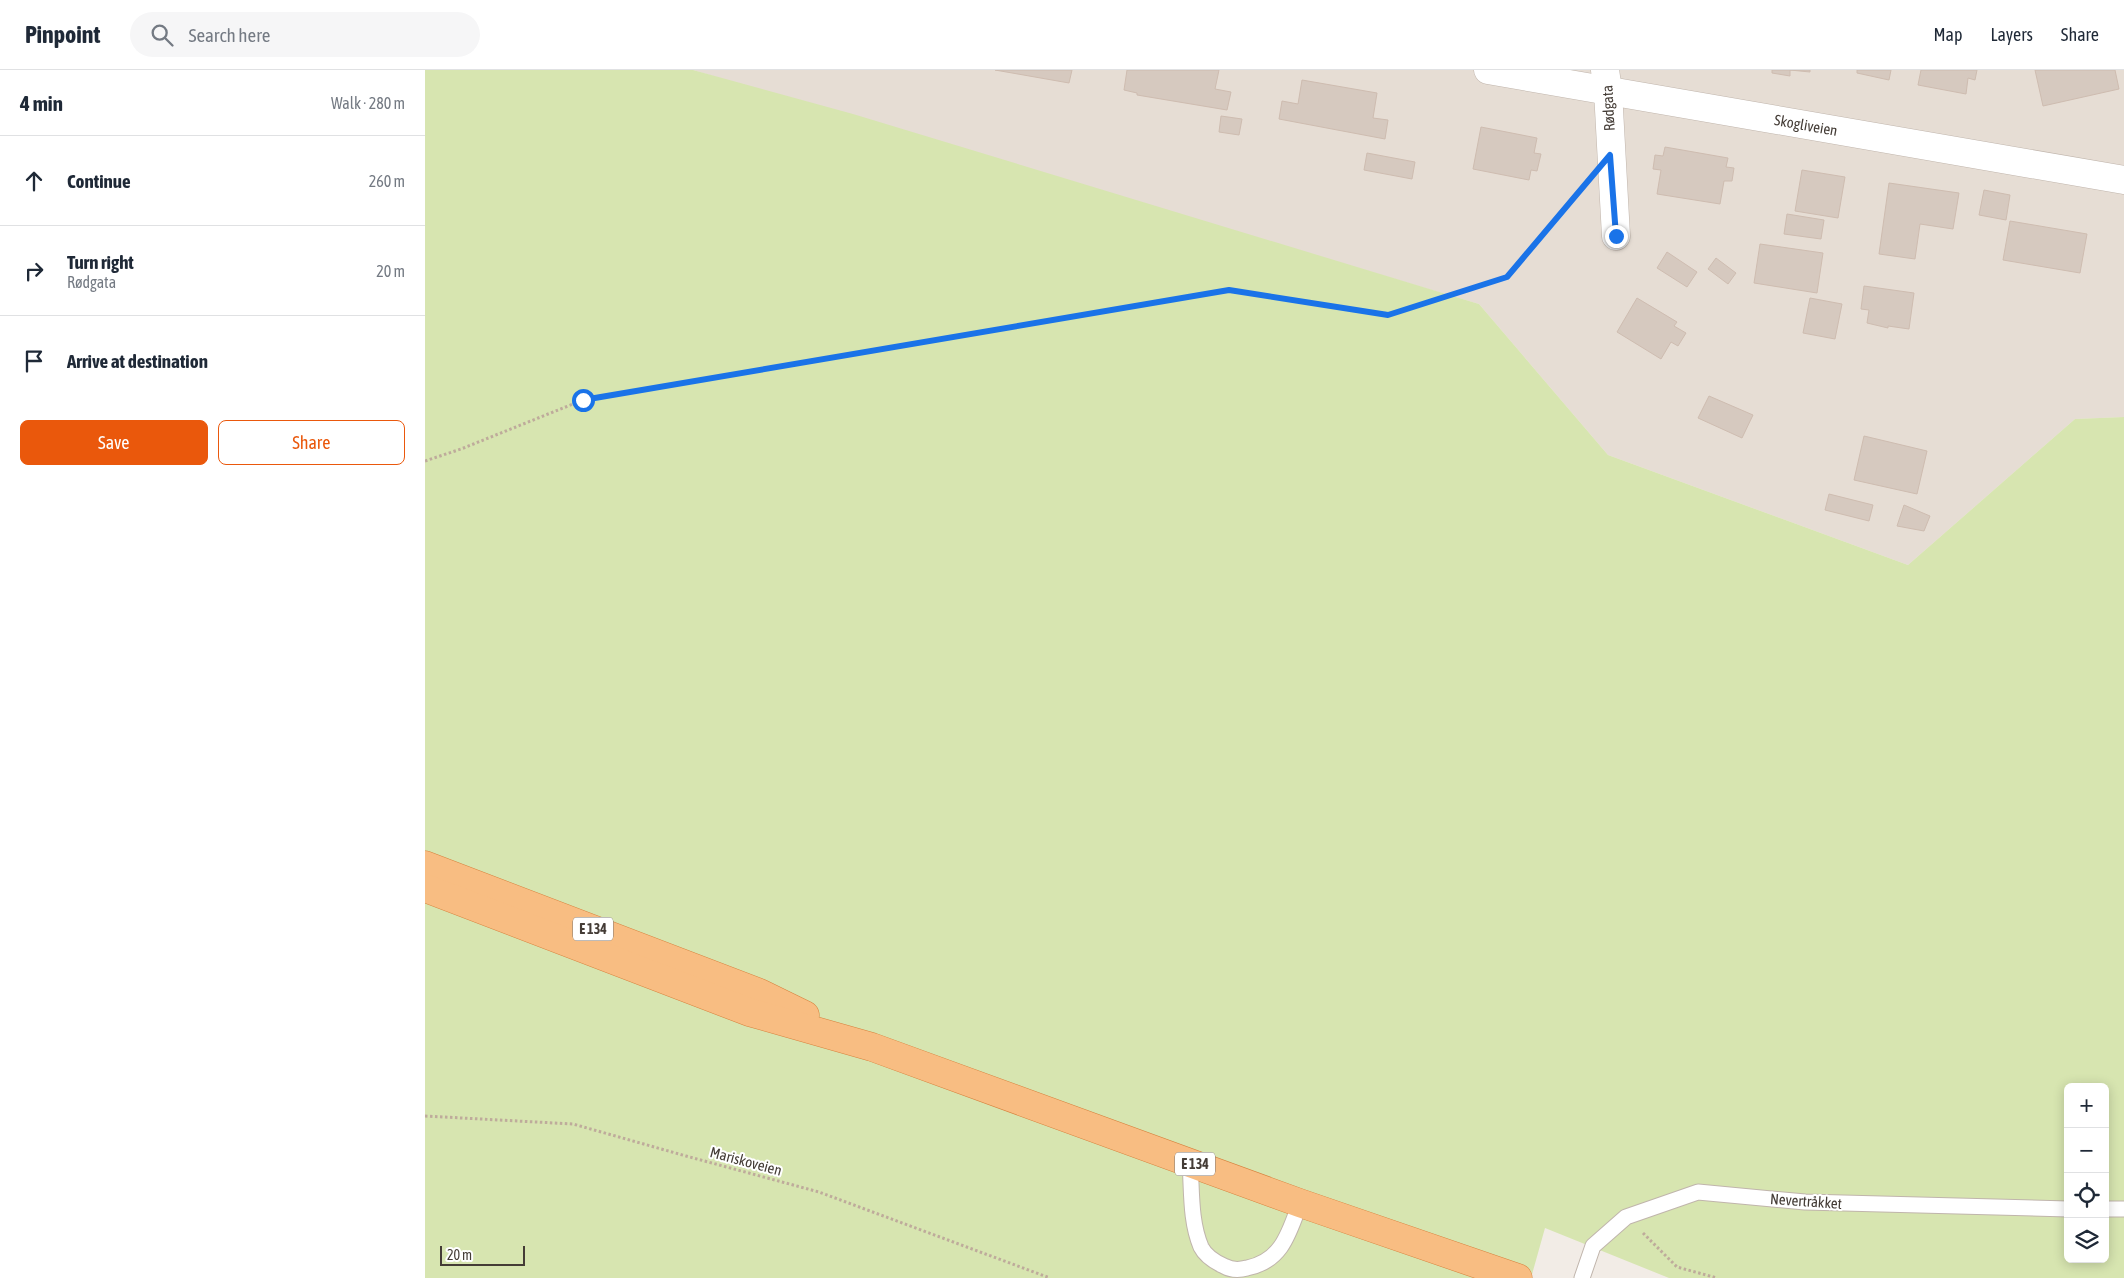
<!DOCTYPE html>
<html lang="en">
<head>
<meta charset="utf-8">
<style>
	:root { --surface:#fff; --page:#f6f6f7; --text:#1f2937; --muted:#747a83; --line:#e0e1e3; --accent:#ea580c }
	body { margin:0; font-family:"Asap Condensed",sans-serif; background:var(--page); color:var(--text) }
	.controls { position:absolute; right:15px; bottom:15px; display:grid; overflow:hidden; border-radius:8px; box-shadow:0 2px 12px #0003 }
	.controls button { width:45px; height:45px; display:grid; place-items:center; padding:0; border:0; border-bottom:1px solid var(--line); background:var(--surface); color:var(--text); font:25px sans-serif }
	.scale { position:absolute; left:15px; bottom:12px; width:85px; box-sizing:border-box; padding-left:5px; border:2px solid #443c36; border-top:0; font-size:14px; line-height:18px; white-space:nowrap; color:#443c36; -webkit-text-stroke:4px #fff; paint-order:stroke }
	.stop { position:absolute; width:15px; height:15px; margin:-11px; border:4px solid #1a73e8; border-radius:50%; background:#fff }
	.stop.end { background:#1a73e8; border-color:#fff; box-shadow:0 1px 5px #0008 }
	.list { margin:0; padding:0; list-style:none }
	h2 { display:flex; justify-content:space-between; align-items:center; height:65px; margin:0; padding:0 20px; font-size:21px }
	h2 small { font-size:16px; font-weight:400; color:var(--muted) }
	.list li { display:grid; grid-template-columns:32px 1fr auto; gap:15px; align-items:center; box-sizing:border-box; height:90px; padding:0 20px; border-top:1px solid var(--line) }
	.list b { display:block; font-size:19px; white-space:nowrap }
	.list p { margin:0; font-size:16px; white-space:nowrap; color:var(--muted) }
	.list em { font-size:16px; font-style:normal; color:var(--muted) }
	.actions { display:flex; gap:10px; padding:15px 20px }
	.actions a { flex:1; padding:11px 0; border:1px solid var(--accent); border-radius:8px; text-align:center; font-size:18px; color:var(--accent) }
	.actions .main { background:var(--accent); color:#fff }
	.icon { flex:none; width:28px; height:28px; fill:none; stroke:currentColor; stroke-width:2; stroke-linecap:round; stroke-linejoin:round }
	.map { position:relative; flex:none; width:1699px; height:1208px; overflow:hidden }
	header { display:flex; align-items:center; gap:30px; box-sizing:border-box; height:70px; padding:0 25px; background:var(--surface); border-bottom:1px solid var(--line) }
	header strong { font-size:24px }
	nav { display:flex; gap:28px; margin-inline-start:auto; font-size:18px }
	.search { width:350px; height:45px; background:var(--page); display:flex; align-items:center; gap:12px; box-sizing:border-box; padding:0 18px; border-radius:28px; color:var(--muted); font-size:19px }
	main { display:flex }
	aside { flex:1; background:var(--surface) }
	.map>svg:first-child { display:block }
</style>
</head>
<body>
<header>
<strong>Pinpoint</strong>
<div class="search"><svg class="icon" aria-label="search" viewBox="0 0 24 24"><circle cx="10" cy="10" r="6"/><path d="M15 15l6 6"/></svg>Search here</div>
<nav><a>Map</a><a>Layers</a><a>Share</a></nav>
</header>
<main>
<aside>
<h2>4 min<small>Walk · 280 m</small></h2>
<ul class="list">
<li><svg class="icon" aria-label="ahead" viewBox="0 0 24 24"><path d="M12 20V5M6 11l6-6 6 6"/></svg><div><b>Continue</b></div><em>260 m</em></li>
<li><svg class="icon" aria-label="right" viewBox="0 0 24 24"><path d="M7 20v-9h11M14 6l5 5-5 5"/></svg><div><b>Turn right</b><p>Rødgata</p></div><em>20 m</em></li>
<li><svg class="icon" aria-label="arrive" viewBox="0 0 24 24"><path d="M6 21V4h12l-3 4 3 4H6"/></svg><div><b>Arrive at destination</b></div></li>
</ul>
<div class="actions"><a class="main">Save</a><a>Share</a></div>
</aside>
<div class="map">
<svg width="1699" height="1208" viewBox="0 0 1699 1208">
	<rect width="100%" height="100%" fill="#f2ece6"/>
	<path fill="#e6ddd4" d="M268,0H1699V347L1650,349L1483,495L1183,385L1054,234Z"/>
	<path fill="#d7e5b0" fill-rule="evenodd" d="M0,0H268L428,44L1054,234L1183,385L1483,495L1650,349L1699,347V1208H1244L1120,1158L1106,1208H0ZM1643,1017H1680V1189H1643Z"/>
	<g fill="#d6c9bf" stroke="#cebcb0">
		<path d="M570,0H647L644,13Z"/>
		<path d="M702,0H794L790,19L806,22L802,40L712,25V23L699,20Z"/>
		<path d="M1347,0H1385V2L1365,0V6L1347,3Z"/>
		<path d="M1432,0H1466L1464,10L1432,3Z"/>
		<path d="M1496,0H1552L1550,10L1543,8L1541,24L1493,15Z"/>
		<path d="M1610,0H1690L1694,19L1618,36Z"/>
		<path d="M877,10L952,23L948,48L963,50L960,69L854,49L857,31L873,34Z"/>
		<path d="M796,46L817,49L814,65L794,62Z"/>
		<path d="M1056,57L1112,68L1109,83L1116,84L1112,101L1106,100L1104,110L1048,99Z"/>
		<path d="M1240,77L1303,88L1301,97L1309,98L1307,111H1299L1295,134L1232,124L1236,100L1228,99L1230,85L1238,86Z"/>
		<path d="M942,83L990,92L987,109L939,100Z"/>
		<path d="M1377,100L1420,107L1413,148L1370,141Z"/>
		<path d="M1464,113L1534,123L1528,159L1495,154L1490,189L1454,184Z"/>
		<path d="M1559,120L1585,125L1581,150L1554,145Z"/>
		<path d="M1362,144L1399,150L1396,169L1359,164Z"/>
		<path d="M1585,151L1662,164L1655,203L1578,190Z"/>
		<path d="M1335,174L1398,183L1392,223L1329,213Z"/>
		<path d="M1242,182L1272,202L1262,217L1232,198Z"/>
		<path d="M1291,188L1311,203L1303,214L1283,199Z"/>
		<path d="M1439,216L1489,223L1484,259L1463,256V258L1442,253L1444,240L1436,239Z"/>
		<path d="M1212,228L1252,252L1249,256L1261,263L1253,276L1246,272L1236,289L1192,262Z"/>
		<path d="M1385,228L1417,234L1410,269L1378,263Z"/>
		<path d="M1284,326L1328,345L1317,368L1273,348Z"/>
		<path d="M1439,366L1502,381L1492,424L1429,410Z"/>
		<path d="M1404,424L1448,435L1444,451L1400,440Z"/>
		<path d="M1479,435L1505,446L1499,461L1472,456Z"/>
	</g>
	<g fill="none" stroke-linecap="round" stroke-linejoin="round">
		<g stroke="#c0b5ac" stroke-width="17">
			<g id="service">
				<path d="M765,1093C767,1120 765,1151 776,1177C781,1187 790,1192 799,1196C806,1200 815,1200 822,1198C857,1191 864,1163 875,1133"/>
				<path d="M1680,1139H1699"/>
				<path d="M1157,1208L1168,1176L1201,1147L1273,1122L1380,1132L1643,1139"/>
			</g>
		</g>
		<g stroke="#c0b5ac" stroke-width="29">
			<g id="minor">
				<path d="M1063,0L1699,110"/>
				<path d="M1180,0L1183,21L1191,166"/>
			</g>
		</g>
		<g stroke="#d6813d" stroke-width="29">
			<g id="trunk">
				<path d="M0,795L335,923L380,945"/>
				<path d="M0,818L324,942L447,977L875,1133L1093,1208"/>
			</g>
		</g>
		<g stroke="#beab9b" stroke-width="3" stroke-dasharray="2.5 2.5" stroke-linecap="butt">
			<path d="M0,391L36,379L158,330L804,220L963,245L1082,207L1159,116"/>
			<path d="M0,1046L148,1054L261,1086L394,1122L625,1208"/>
			<path d="M1218,1163L1252,1197L1292,1208"/>
		</g>
		<use href="#service" stroke="#fff" stroke-width="15"/>
		<use href="#minor" stroke="#fff" stroke-width="28"/>
		<use href="#trunk" stroke="#f8bd82" stroke-width="28"/>
	</g>
	<g fill="none" stroke-linecap="round" stroke-linejoin="round">
		<path stroke="#1a73e8" stroke-width="6" d="M158,330L804,220L963,245L1082,207L1185,85L1191,166"/>
	</g>
	<g text-anchor="middle" dominant-baseline="central" stroke-width="4" stroke-linejoin="round" paint-order="stroke">
		<g fill="#fff" stroke="#7c7672" stroke-width="1">
			<rect x="148" y="847.5" width="40" height="23" rx="4"/>
			<rect x="750" y="1082.5" width="40" height="23" rx="4"/>
		</g>
		<g font-size="14" font-weight="bold" fill="#443c36">
			<text x="168" y="859">E 134</text>
			<text x="770" y="1094">E 134</text>
		</g>
		<g font-size="15" fill="#443c36" stroke="#fff">
			<text transform="translate(1183 38) rotate(-93)">Rødgata</text>
			<text transform="translate(1381 55) rotate(10)">Skogliveien</text>
			<text transform="translate(321 1091) rotate(15)">Mariskoveien</text>
			<text transform="translate(1381 1131) rotate(4)">Nevertråkket</text>
		</g>
	</g>
</svg>
<div class="controls">
<button>+</button>
<button>−</button>
<button><svg class="icon" aria-label="locate" viewBox="0 0 24 24"><circle cx="12" cy="12" r="6"/><path d="M12 2v4M12 18v4M2 12h4M18 12h4"/></svg></button>
<button><svg class="icon" aria-label="layers" viewBox="0 0 24 24"><path d="M12 4l9 5-9 5-9-5zM3 14l9 5 9-5"/></svg></button>
</div>
<div class="scale">20 m</div>
<div class="stop" style="left:158px;top:330px"></div>
<div class="stop end" style="left:1191px;top:166px"></div>
</div>
</main>
</body>
</html>
